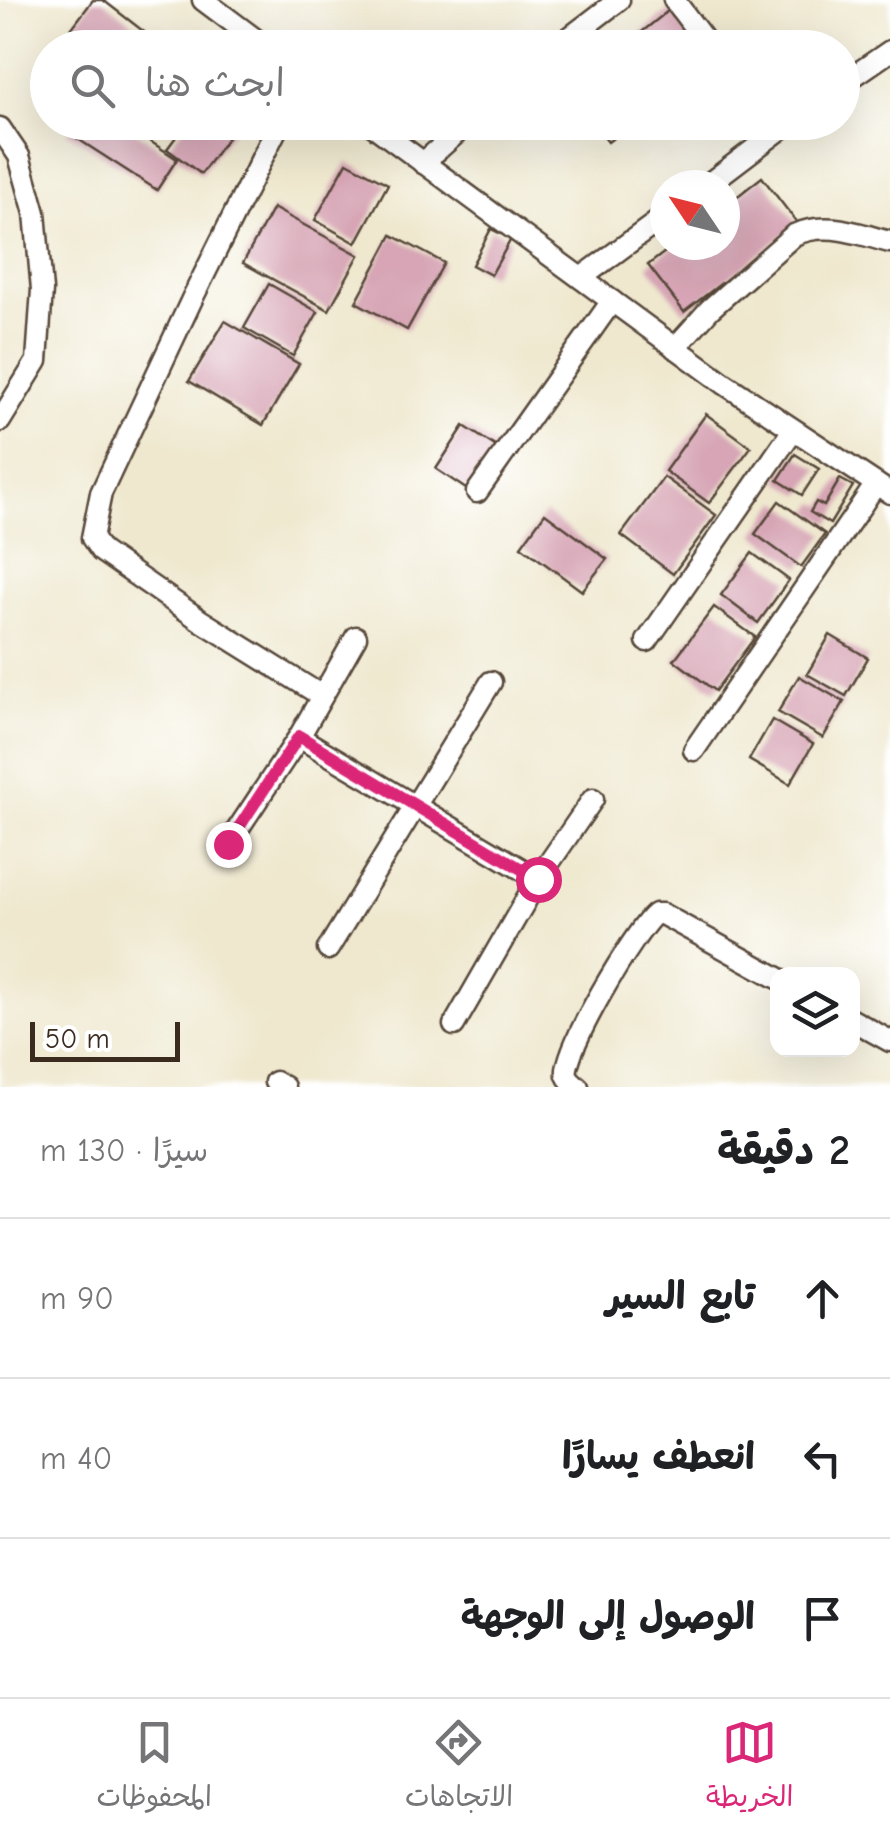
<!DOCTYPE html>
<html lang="ar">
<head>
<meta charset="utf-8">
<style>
	:root { --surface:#fff; --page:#f2f2f2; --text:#202124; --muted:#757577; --line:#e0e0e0; --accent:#db2777 }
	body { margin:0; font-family:"Comic Neue","Playpen Sans Arabic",sans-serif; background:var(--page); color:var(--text); direction:rtl }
	.controls { position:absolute; right:30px; bottom:30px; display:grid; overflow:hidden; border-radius:20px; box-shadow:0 10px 40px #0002 }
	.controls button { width:90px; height:90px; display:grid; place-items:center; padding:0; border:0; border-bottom:2px solid var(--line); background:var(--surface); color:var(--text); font:50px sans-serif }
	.compass { position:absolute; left:650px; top:170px; width:90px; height:90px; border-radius:50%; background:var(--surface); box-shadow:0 10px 40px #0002; rotate:305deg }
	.scale { position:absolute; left:30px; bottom:25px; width:150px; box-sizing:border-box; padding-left:10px; border:5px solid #3b2a1e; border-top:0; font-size:28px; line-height:35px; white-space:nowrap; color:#3b2a1e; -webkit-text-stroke:8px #fff; paint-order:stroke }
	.stop { position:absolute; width:30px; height:30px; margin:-22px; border:8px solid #db2777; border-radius:50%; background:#fff }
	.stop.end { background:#db2777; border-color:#fff; box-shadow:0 2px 10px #0008 }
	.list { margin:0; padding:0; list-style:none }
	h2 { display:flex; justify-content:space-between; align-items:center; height:130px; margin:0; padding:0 40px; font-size:42px }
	h2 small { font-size:32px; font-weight:400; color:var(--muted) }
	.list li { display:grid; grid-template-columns:65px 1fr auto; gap:30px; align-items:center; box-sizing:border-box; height:160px; padding:0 40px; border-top:2px solid var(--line) }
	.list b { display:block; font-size:38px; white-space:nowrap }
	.list em { font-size:32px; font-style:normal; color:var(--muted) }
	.icon { flex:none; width:55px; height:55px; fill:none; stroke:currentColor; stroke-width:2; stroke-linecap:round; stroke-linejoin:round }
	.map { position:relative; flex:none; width:890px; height:1087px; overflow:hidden; direction:ltr }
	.search { position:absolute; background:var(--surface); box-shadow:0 10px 40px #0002; left:30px; right:30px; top:30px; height:110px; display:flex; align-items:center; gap:25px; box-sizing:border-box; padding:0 35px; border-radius:55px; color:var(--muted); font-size:38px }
	.sheet { height:610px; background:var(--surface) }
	nav { display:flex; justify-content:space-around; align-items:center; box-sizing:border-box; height:140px; border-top:2px solid var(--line); background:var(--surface); font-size:28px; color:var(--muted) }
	nav a { display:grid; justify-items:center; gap:5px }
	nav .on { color:var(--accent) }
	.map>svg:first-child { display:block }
</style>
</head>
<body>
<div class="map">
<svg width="890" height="1087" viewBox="0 0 890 1087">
	<rect width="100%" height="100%" fill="#fff"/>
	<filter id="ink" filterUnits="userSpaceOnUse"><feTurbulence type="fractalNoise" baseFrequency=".01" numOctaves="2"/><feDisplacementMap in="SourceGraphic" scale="20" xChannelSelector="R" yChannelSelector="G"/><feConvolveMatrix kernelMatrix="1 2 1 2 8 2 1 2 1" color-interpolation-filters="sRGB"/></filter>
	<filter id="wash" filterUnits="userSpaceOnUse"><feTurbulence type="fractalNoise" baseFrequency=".0048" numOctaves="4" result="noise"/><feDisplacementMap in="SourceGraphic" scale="40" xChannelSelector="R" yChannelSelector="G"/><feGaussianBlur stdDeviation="2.25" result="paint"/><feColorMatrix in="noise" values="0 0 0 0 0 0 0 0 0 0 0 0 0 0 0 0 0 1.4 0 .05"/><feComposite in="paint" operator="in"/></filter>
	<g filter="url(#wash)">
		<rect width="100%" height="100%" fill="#efe8cf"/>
		<g id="blocks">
			<g fill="#d7a5b5">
				<path d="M93,0H103L165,48H79L65,37Z"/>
				<path d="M674,6L706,48H622Z"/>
				<path d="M74,122H121L177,159L157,190L67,132Z"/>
				<path d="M187,122H239L201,174L167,149Z"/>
				<path d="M592,122H634L608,142Z"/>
				<path d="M347,162L388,184L356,243L315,220Z"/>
				<path d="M762,177L798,224L684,312L648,265L674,245H725V206Z"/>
				<path d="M273,208L359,255L329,310L243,263Z"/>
				<path d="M491,229L511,239L491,275L472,265Z"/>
				<path d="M392,235L444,263L407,330L356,302Z"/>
				<path d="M269,284L318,312L293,356L244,328Z"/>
				<path d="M225,321L299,364L263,425L189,381Z"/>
				<path d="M706,414L751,447L709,503L665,471Z"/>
				<path d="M464,426L498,448L469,491L436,469Z"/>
				<path d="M795,454L819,469L802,495L778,480Z"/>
				<path d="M664,477L716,515L673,574L621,535Z"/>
				<path d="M840,479L853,486L830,524L810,512L816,502L824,506Z"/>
				<path d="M779,501L825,534L801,567L755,534Z"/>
				<path d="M545,513L607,559L582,591L521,546Z"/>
				<path d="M752,553L789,580L758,623L721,595Z"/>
				<path d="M714,607L755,637L715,691L674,660Z"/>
				<path d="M830,635L868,658L846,696L807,674Z"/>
				<path d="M799,676L844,702L823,738L778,712Z"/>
				<path d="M772,720L813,744L790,784L749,760Z"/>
			</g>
		</g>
	</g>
	<g filter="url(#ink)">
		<use href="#blocks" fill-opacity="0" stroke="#564639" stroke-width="2.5"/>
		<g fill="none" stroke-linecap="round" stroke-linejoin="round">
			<g stroke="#564639" stroke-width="25">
				<g id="minor">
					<path d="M203,0L267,48"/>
					<path d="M674,0L710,48"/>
					<path d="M556,48L619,0"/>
					<path d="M842,84L890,51"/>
					<path d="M280,122L193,297L101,493L92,538L101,551L200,620L322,696"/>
					<path d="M368,122L725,384L890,493"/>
					<path d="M0,128L19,156L35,213L42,290L37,361L0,421"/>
					<path d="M423,163L469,122"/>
					<path d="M707,185L790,122"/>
					<path d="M581,278L665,216"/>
					<path d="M675,348L710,309L794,235C826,220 858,234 890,242"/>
					<path d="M477,492L612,301"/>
					<path d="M647,641L793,430"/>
					<path d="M299,737L538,879"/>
					<path d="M694,750L876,484"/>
					<path d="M228,844L299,737L356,637"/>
					<path d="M328,949L491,682"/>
					<path d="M852,1020L890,1041"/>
					<path d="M454,1025L538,879L593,799"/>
					<path d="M275,1082L284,1087"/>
					<path d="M578,1087C574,1084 569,1080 567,1075C561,1054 636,929 655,914H662L778,978"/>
				</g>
			</g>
			<use href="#minor" stroke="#fff" stroke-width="20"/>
		</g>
	</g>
	<g fill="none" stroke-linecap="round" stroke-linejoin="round" filter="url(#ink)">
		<path stroke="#db2777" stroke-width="12" d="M228,844L299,736L538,879"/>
	</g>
</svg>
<div class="controls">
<button><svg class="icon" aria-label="layers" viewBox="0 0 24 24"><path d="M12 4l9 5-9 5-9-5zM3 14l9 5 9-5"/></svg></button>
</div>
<svg class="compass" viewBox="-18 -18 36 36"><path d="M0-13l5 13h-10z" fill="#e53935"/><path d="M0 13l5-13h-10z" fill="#757577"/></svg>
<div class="scale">50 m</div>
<div class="stop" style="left:538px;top:879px"></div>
<div class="stop end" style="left:228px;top:844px"></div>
<div class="search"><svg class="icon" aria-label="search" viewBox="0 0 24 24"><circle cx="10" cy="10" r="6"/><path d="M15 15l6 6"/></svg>ابحث هنا</div>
</div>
<section class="sheet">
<h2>2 دقيقة<small>سيرًا · 130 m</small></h2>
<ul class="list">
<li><svg class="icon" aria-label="ahead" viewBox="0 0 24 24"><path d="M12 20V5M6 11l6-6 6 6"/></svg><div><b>تابع السير</b></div><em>90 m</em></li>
<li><svg class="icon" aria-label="left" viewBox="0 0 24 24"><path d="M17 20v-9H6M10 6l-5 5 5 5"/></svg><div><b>انعطف يسارًا</b></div><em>40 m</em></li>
<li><svg class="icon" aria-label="arrive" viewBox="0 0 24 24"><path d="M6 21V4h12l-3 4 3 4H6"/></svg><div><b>الوصول إلى الوجهة</b></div></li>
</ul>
</section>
<nav>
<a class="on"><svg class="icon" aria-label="map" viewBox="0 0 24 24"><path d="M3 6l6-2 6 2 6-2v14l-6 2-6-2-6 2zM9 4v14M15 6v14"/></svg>الخريطة</a>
<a><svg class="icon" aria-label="directions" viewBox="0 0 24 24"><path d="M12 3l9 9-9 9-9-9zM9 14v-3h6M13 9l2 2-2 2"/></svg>الاتجاهات</a>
<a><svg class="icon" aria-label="saved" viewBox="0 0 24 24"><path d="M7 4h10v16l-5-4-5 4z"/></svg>المحفوظات</a>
</nav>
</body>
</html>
